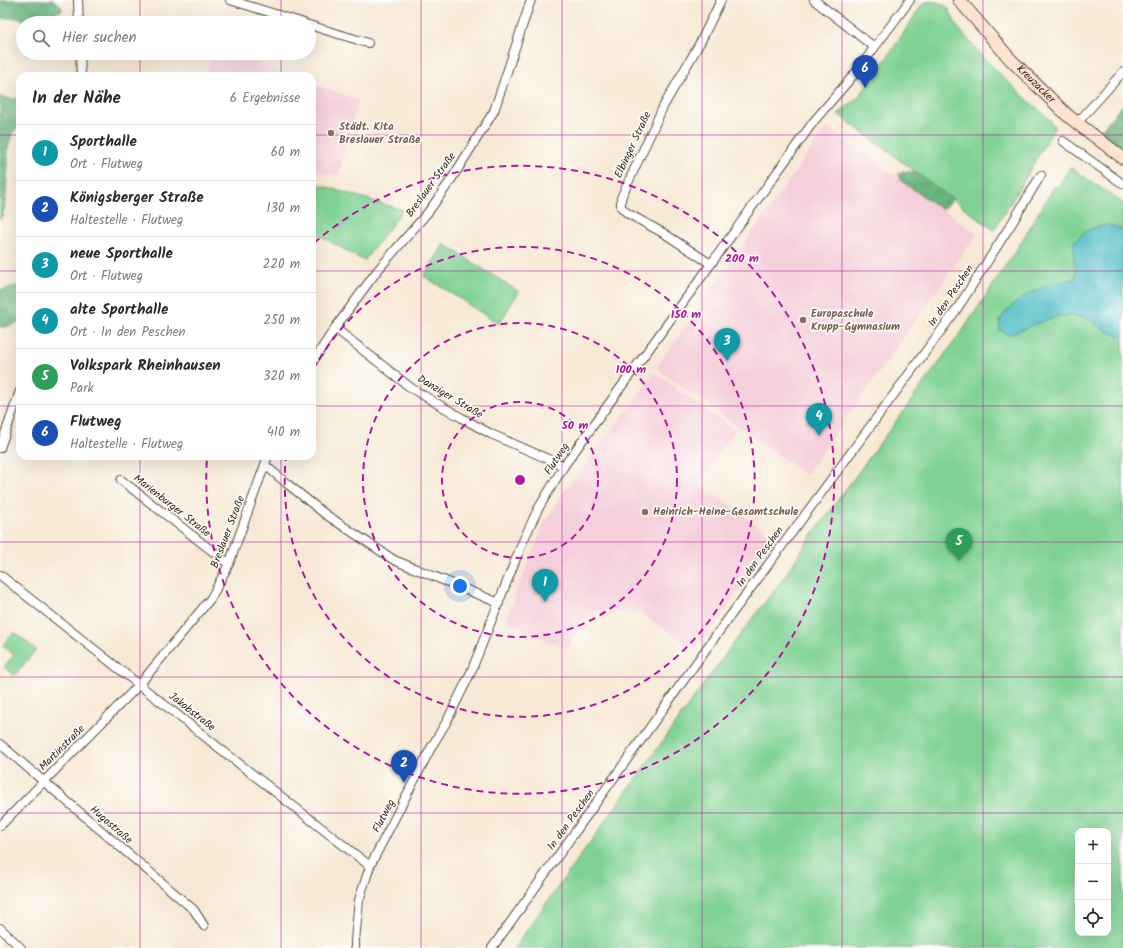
<!DOCTYPE html>
<html lang="de">
<head>
<meta charset="utf-8">
<style>
	:root { --surface:#fff; --page:#f7f7f7; --text:#2b2b33; --muted:#7c7c81; --line:#e1e1e2; --accent:#b5179e }
	body { margin:0; font-family:Kalam,sans-serif; background:var(--page); color:var(--text) }
	.controls { position:absolute; right:12px; bottom:12px; display:grid; overflow:hidden; border-radius:8px; box-shadow:0 4px 16px #0002 }
	.controls button { width:36px; height:36px; display:grid; place-items:center; padding:0; border:0; border-bottom:1px solid var(--line); background:var(--surface); color:var(--text); font:20px sans-serif }
	.you { position:absolute; left:460px; top:586px; width:14px; height:14px; margin:-10px; border:3px solid #fff; border-radius:50%; background:#1a73e8; box-shadow:0 0 0 6px #1a73e833 }
	.badge { display:grid; place-items:center; width:26px; height:26px; border-radius:50%; background:var(--accent); color:#fff; font-size:13px; font-weight:700 }
	.pin { position:absolute; translate:-50% -33px; filter:drop-shadow(0 1px 2px #0008) }
	.pin::after { content:''; position:absolute; top:21px; width:14px; height:12px; background:inherit; clip-path:polygon(0 0,100% 0,50% 100%) }
	.list { margin:0; padding:0; list-style:none }
	h2 { display:flex; justify-content:space-between; align-items:center; height:52px; margin:0; padding:0 16px; font-size:17px }
	h2 small { font-size:13px; font-weight:400; color:var(--muted) }
	.list li { display:grid; grid-template-columns:26px 1fr auto; gap:12px; align-items:center; box-sizing:border-box; height:56px; padding:0 16px; border-top:1px solid var(--line) }
	.list b { display:block; font-size:15px; white-space:nowrap }
	.list p { margin:0; font-size:13px; white-space:nowrap; color:var(--muted) }
	.list em { font-size:13px; font-style:normal; color:var(--muted) }
	.icon { flex:none; width:22px; height:22px; fill:none; stroke:currentColor; stroke-width:2; stroke-linecap:round; stroke-linejoin:round }
	.map { position:relative; flex:none; width:1123px; height:948px; overflow:hidden }
	.search { position:absolute; background:var(--surface); box-shadow:0 4px 16px #0002; left:16px; top:16px; width:300px; height:44px; display:flex; align-items:center; gap:10px; box-sizing:border-box; padding:0 14px; border-radius:22px; color:var(--muted); font-size:15px }
	.panel { position:absolute; background:var(--surface); box-shadow:0 4px 16px #0002; left:16px; top:72px; width:300px; height:388px; border-radius:12px }
	.map>svg:first-child { display:block }
</style>
</head>
<body>
<div class="map">
<svg width="1123" height="948" viewBox="0 0 1123 948">
	<defs>
		<pattern id="forest-crowns" width="20" height="18" patternUnits="userSpaceOnUse"><rect width="20" height="18" fill="#68b47e"/><path d="M2 6a3 3 0 1 1 6 0M12 15a3 3 0 1 1 6 0" fill="none" stroke="#579367"/></pattern>
	</defs>
	<rect width="100%" height="100%" fill="#fdfcf7"/>
	<filter id="ink" filterUnits="userSpaceOnUse"><feTurbulence type="fractalNoise" baseFrequency=".025" numOctaves="2"/><feDisplacementMap in="SourceGraphic" scale="8" xChannelSelector="R" yChannelSelector="G"/><feConvolveMatrix kernelMatrix="1 2 1 2 8 2 1 2 1" color-interpolation-filters="sRGB"/></filter>
	<filter id="wash" filterUnits="userSpaceOnUse"><feTurbulence type="fractalNoise" baseFrequency=".012" numOctaves="4" result="noise"/><feDisplacementMap in="SourceGraphic" scale="16" xChannelSelector="R" yChannelSelector="G"/><feGaussianBlur stdDeviation="0.9" result="paint"/><feColorMatrix in="noise" values="0 0 0 0 0 0 0 0 0 0 0 0 0 0 0 0 0 1.4 0 .05"/><feComposite in="paint" operator="in"/></filter>
	<g filter="url(#wash)">
		<rect width="100%" height="100%" fill="#f7e9d5"/>
		<g fill="#f5cfda">
			<path d="M212,53H228L292,76H206Z"/>
			<path d="M312,83L358,100L338,175L324,174L312,165Z"/>
			<path d="M827,127L977,234L806,475L656,368Z"/>
			<path d="M654,373L735,430L698,483L776,539L695,651L643,614L594,611L566,649L505,621L544,524L558,500L636,398Z"/>
		</g>
		<g fill="url(#forest-crowns)" stroke="#526f4e">
			<path d="M0,0H53L61,6L62,9L61,11L56,12L49,17L34,16L31,19L26,21L19,18H0Z"/>
			<path d="M0,97L13,99L20,97V126L12,133L8,149V165L5,208L0,220Z"/>
			<path d="M1123,105V150L1099,132Z"/>
			<path d="M1031,164L1028,174L994,230L953,199L943,210L900,180L898,174L902,171L924,173Z"/>
			<path d="M20,286V322L5,327H0V290L12,287Z"/>
		</g>
		<g fill="#80d294" stroke="#5e7e59" fill-rule="evenodd">
			<path d="M932,1C955,5 948,16 960,30C971,43 982,57 995,69C1012,86 1031,103 1049,119L1054,126L1053,131L1050,136L994,230L838,114L858,98L880,68L922,5L926,2Z"/>
			<path d="M1070,167L1123,203V948H514L662,742L730,648L782,580L807,542L963,330L1018,247L1054,187L1059,185ZM1078,831H1108V933H1078Z"/>
			<path d="M314,183L403,210L364,261L312,231V187Z"/>
			<path d="M444,244L519,292L499,324L424,276Z"/>
			<path d="M14,632L36,650L14,676L4,667L14,655L3,645Z"/>
		</g>
		<path fill="#51bfc8" stroke="#467473" d="M1109,225L1123,230V337L1109,332L1087,318L1069,316L1056,317L1033,325L1009,335L1000,331C1000,327 999,322 1001,319C1009,304 1032,291 1047,286C1054,283 1061,282 1068,280H1071L1076,277V269L1074,261V242C1086,229 1092,227 1109,225Z"/>
	</g>
	<g filter="url(#ink)">
		<g fill="none" stroke-linecap="round" stroke-linejoin="round">
			<g stroke="#574739" stroke-width="10">
				<g id="street">
					<path d="M78,0L79,23"/>
					<path d="M230,0L304,23"/>
					<path d="M814,0L874,47"/>
					<path d="M309,25L368,43"/>
					<path d="M80,53L81,76"/>
					<path d="M1077,123L1123,72"/>
					<path d="M1063,141L1123,184"/>
					<path d="M711,264L665,234L627,213L621,207V198L663,107L701,41L721,0"/>
					<path d="M335,328L411,388L438,404L462,418L491,434L564,466"/>
					<path d="M312,363L335,328L377,271L429,211L451,180L494,111L531,0"/>
					<path d="M0,448L20,391"/>
					<path d="M265,465L285,482L325,514L394,560L499,603"/>
					<path d="M121,480L229,564"/>
					<path d="M0,575L251,773L370,866"/>
					<path d="M0,744L194,910L204,926"/>
					<path d="M0,826L139,685L211,598L229,564L268,456"/>
					<path d="M0,928L21,948"/>
					<path d="M355,948V940L359,900L370,866L432,746L447,721L471,672L523,541L538,509L564,466L613,398L698,282L814,121L857,71L910,0"/>
					<path d="M492,948L714,638L957,309L1012,223L1041,175"/>
				</g>
			</g>
			<g stroke="#574739" stroke-width="14">
				<g id="secondary">
					<path id="s1" d="M959,0L1011,60L1066,114L1077,123L1123,158"/>
				</g>
			</g>
			<use href="#street" stroke="#fff" stroke-width="8"/>
			<use href="#secondary" stroke="#fde4d1" stroke-width="12"/>
		</g>
	</g>
	<path fill="none" stroke="#b5179e" stroke-width="1" stroke-opacity="0.55" d="M140,0V23M281,0V23M421,0V948M562,0V948M702,0V948M842,0V948M983,0V948M140,53V76M281,53V76M0,135H20M312,135H1123M0,271H20M312,271H1123M0,406H20M312,406H1123M140,456V948M281,456V948M0,542H1123M0,677H1123M0,813H1123"/>
	<g fill="none" stroke="#b5179e" stroke-width="2" stroke-dasharray="7 5">
		<circle cx="520" cy="480" r="78"/>
		<circle cx="520" cy="480" r="157"/>
		<path d="M313 370A235 235 0 1 1 286 457"/>
		<path d="M314 243A314 314 0 1 1 207 458"/>
	</g>
	<g fill="#8d6e63" stroke="#fdfcf7" stroke-width="1.5">
		<circle cx="331" cy="133" r="4"/>
		<circle cx="803" cy="320" r="4"/>
		<circle cx="645" cy="512" r="4"/>
	</g>
	<g text-anchor="middle" dominant-baseline="central" stroke-width="3.5" stroke-linejoin="round" paint-order="stroke">
		<g font-size="11" fill="#3b2a1e" stroke="#fdfcf7">
			<text stroke="none"><textPath href="#s1" startOffset="114">Kreuzacker</textPath></text>
			<text transform="translate(633 145) rotate(-65)">Elbinger Straße</text>
			<text transform="translate(431 185) rotate(-54)">Breslauer Straße</text>
			<text transform="translate(951 296) rotate(-56)">In den Peschen</text>
			<text transform="translate(450 397) rotate(31)">Danziger Straße</text>
			<text transform="translate(557 459) rotate(-57)">Flutweg</text>
			<text transform="translate(172 506) rotate(38)">Marienburger Straße</text>
			<text transform="translate(228 532) rotate(-69)">Breslauer Straße</text>
			<text transform="translate(760 557) rotate(-54)">In den Peschen</text>
			<text transform="translate(192 712) rotate(38)">Jakobstraße</text>
			<text transform="translate(62 748) rotate(-45)">Martinstraße</text>
			<text transform="translate(384 816) rotate(-63)">Flutweg</text>
			<text transform="translate(571 820) rotate(-54)">In den Peschen</text>
			<text transform="translate(111 825) rotate(41)">Hugostraße</text>
		</g>
		<g font-size="11" font-weight="bold" fill="#785e54" stroke="#fdfcf7" text-anchor="start">
			<text x="339" y="127">Städt. Kita<tspan x="339" dy="13">Breslauer Straße</tspan></text>
			<text x="811" y="314">Europaschule<tspan x="811" dy="13">Krupp-Gymnasium</tspan></text>
			<text x="653" y="512">Heinrich-Heine-Gesamtschule</text>
		</g>
	</g>
	<circle cx="520" cy="480" r="6" fill="#b5179e" stroke="#fdfcf7" stroke-width="2"/>
	<g font-size="12" text-anchor="middle" font-weight="bold" fill="#b5179e" stroke="#fdfcf7" stroke-width="3.5" stroke-linejoin="round" paint-order="stroke">
		<text x="742" y="262">200 m</text>
		<text x="686" y="318">150 m</text>
		<text x="631" y="373">100 m</text>
		<text x="575" y="429">50 m</text>
	</g>
</svg>
<div class="controls">
<button>+</button>
<button>−</button>
<button><svg class="icon" aria-label="locate" viewBox="0 0 24 24"><circle cx="12" cy="12" r="6"/><path d="M12 2v4M12 18v4M2 12h4M18 12h4"/></svg></button>
</div>
<div class="you"></div>
<div class="pin badge" style="left:545px;top:602px;background:#0f9aa8">1</div>
<div class="pin badge" style="left:404px;top:783px;background:#1a4fb4">2</div>
<div class="pin badge" style="left:727px;top:361px;background:#0f9aa8">3</div>
<div class="pin badge" style="left:819px;top:436px;background:#0f9aa8">4</div>
<div class="pin badge" style="left:959px;top:561px;background:#2e9e5b">5</div>
<div class="pin badge" style="left:865px;top:88px;background:#1a4fb4">6</div>
<div class="search"><svg class="icon" aria-label="search" viewBox="0 0 24 24"><circle cx="10" cy="10" r="6"/><path d="M15 15l6 6"/></svg>Hier suchen</div>
<section class="panel">
<h2>In der Nähe<small>6 Ergebnisse</small></h2>
<ul class="list">
<li><span class="badge" style="background:#0f9aa8">1</span><div><b>Sporthalle</b><p>Ort · Flutweg</p></div><em>60 m</em></li>
<li><span class="badge" style="background:#1a4fb4">2</span><div><b>Königsberger Straße</b><p>Haltestelle · Flutweg</p></div><em>130 m</em></li>
<li><span class="badge" style="background:#0f9aa8">3</span><div><b>neue Sporthalle</b><p>Ort · Flutweg</p></div><em>220 m</em></li>
<li><span class="badge" style="background:#0f9aa8">4</span><div><b>alte Sporthalle</b><p>Ort · In den Peschen</p></div><em>250 m</em></li>
<li><span class="badge" style="background:#2e9e5b">5</span><div><b>Volkspark Rheinhausen</b><p>Park</p></div><em>320 m</em></li>
<li><span class="badge" style="background:#1a4fb4">6</span><div><b>Flutweg</b><p>Haltestelle · Flutweg</p></div><em>410 m</em></li>
</ul>
</section>
</div>
</body>
</html>
